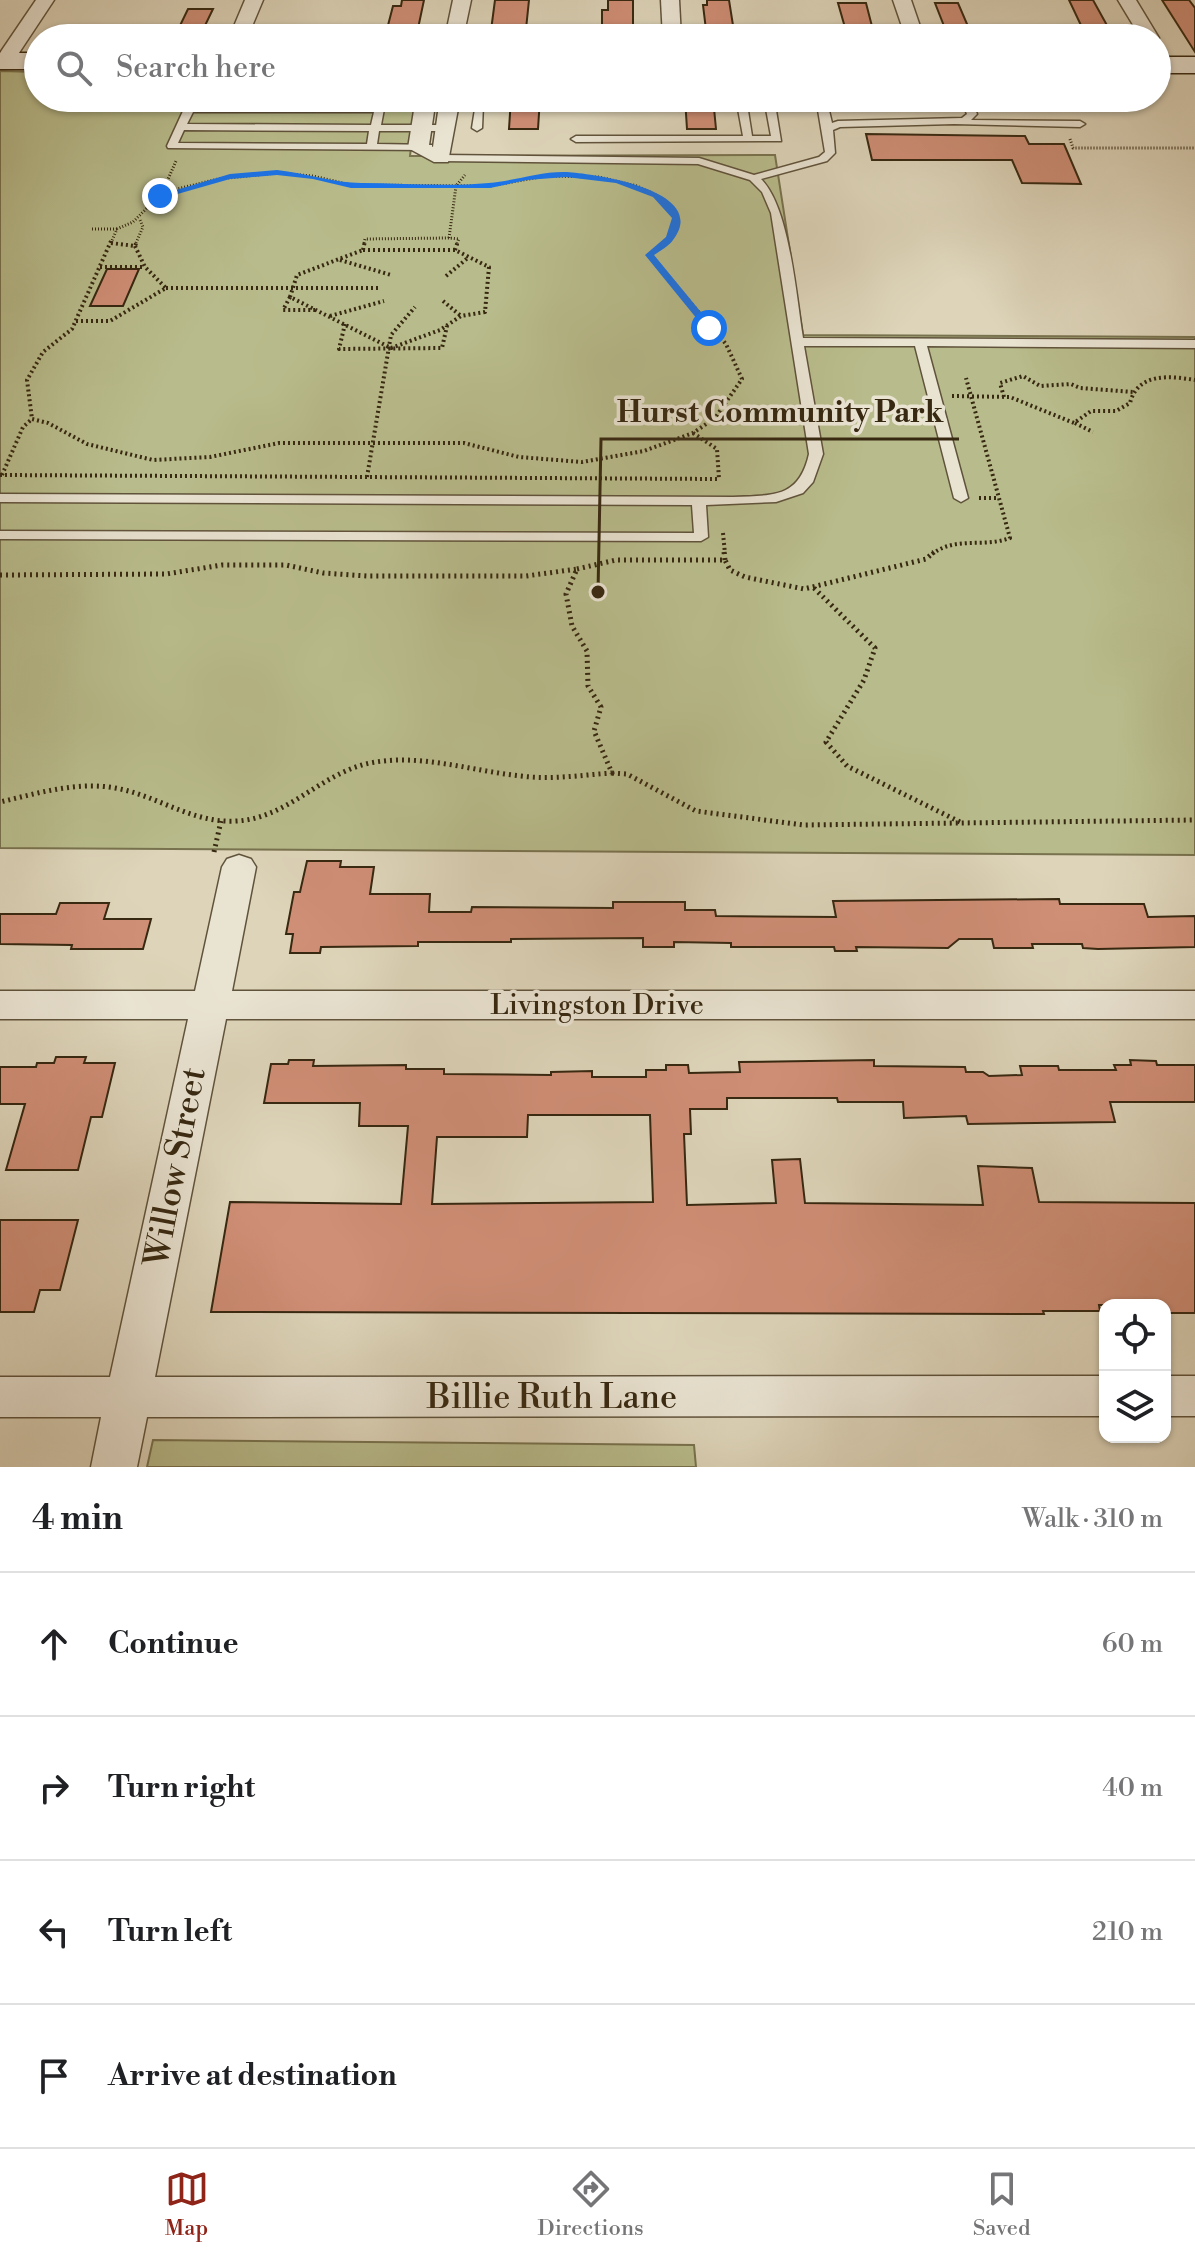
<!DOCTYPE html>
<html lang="en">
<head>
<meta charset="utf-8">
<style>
	:root { --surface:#fff; --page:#f2f2f2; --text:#202124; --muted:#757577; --line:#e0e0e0; --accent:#8f2418 }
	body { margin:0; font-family:"Libre Bodoni",serif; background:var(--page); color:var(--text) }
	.controls { position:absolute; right:24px; bottom:24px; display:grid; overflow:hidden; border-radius:16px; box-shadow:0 2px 6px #0004 }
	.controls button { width:72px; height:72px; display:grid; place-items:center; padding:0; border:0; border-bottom:2px solid var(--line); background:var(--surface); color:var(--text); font:40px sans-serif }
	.stop { position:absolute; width:24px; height:24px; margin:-18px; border:6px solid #1a73e8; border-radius:50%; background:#fff }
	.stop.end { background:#1a73e8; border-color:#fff; box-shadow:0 2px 8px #0008 }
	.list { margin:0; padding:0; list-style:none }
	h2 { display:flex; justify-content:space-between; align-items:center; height:104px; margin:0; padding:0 32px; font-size:34px }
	h2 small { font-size:26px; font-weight:400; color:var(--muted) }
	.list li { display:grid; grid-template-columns:52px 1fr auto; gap:24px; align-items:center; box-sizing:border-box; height:144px; padding:0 32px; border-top:2px solid var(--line) }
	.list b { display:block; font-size:30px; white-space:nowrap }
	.list em { font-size:26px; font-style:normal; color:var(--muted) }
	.icon { flex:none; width:44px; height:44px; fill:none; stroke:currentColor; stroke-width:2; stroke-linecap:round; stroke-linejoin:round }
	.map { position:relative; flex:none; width:1195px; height:1467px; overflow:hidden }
	.search { position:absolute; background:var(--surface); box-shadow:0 2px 6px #0004; left:24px; right:24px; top:24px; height:88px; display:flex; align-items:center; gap:20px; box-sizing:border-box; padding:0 28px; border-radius:44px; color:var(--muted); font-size:30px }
	.sheet { height:680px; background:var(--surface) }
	nav { display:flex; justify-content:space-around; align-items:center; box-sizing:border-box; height:112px; border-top:2px solid var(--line); background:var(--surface); font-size:22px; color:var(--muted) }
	nav a { display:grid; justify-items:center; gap:4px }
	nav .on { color:var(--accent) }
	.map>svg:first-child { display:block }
</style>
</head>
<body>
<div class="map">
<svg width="1195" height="1467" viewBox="0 0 1195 1467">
	<rect width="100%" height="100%" fill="#ddd4b9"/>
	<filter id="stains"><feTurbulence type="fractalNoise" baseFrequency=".0025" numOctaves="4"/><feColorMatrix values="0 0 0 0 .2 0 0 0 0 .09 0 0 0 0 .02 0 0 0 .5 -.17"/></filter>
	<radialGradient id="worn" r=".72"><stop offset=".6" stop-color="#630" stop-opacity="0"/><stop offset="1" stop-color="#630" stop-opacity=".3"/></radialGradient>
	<g fill="#b8bb8b" stroke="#78724e" stroke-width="2">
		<path d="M0,71L38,72V98H417L410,156L775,155L803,335L1195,337V855L0,848Z"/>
		<path d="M153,1440L694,1445L696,1467H147Z"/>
	</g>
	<g fill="#cf8e76" stroke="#372811" stroke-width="2" fill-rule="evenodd">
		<path d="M402,0H424L416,38H390L391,33H386L393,6H401Z"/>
		<path d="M495,0H529L526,29H515L514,38H490Z"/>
		<path d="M608,0H633V38H602V10H608Z"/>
		<path d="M707,0H729L735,38H707L703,5H707Z"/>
		<path d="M1069,0H1093L1114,38H1087Z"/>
		<path d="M1162,0H1189L1195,8V52Z"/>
		<path d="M838,3H866L875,38H848Z"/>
		<path d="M935,3H958L970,31H946Z"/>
		<path d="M188,9H213L199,38H174Z"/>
		<path d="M511,98H540L538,129H509Z"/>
		<path d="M685,98H713L716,129H687Z"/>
		<path d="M866,134L1025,136L1029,144H1064L1081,184L1022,183L1012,160H872Z"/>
		<path d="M107,269H139L123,306H90Z"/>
		<path d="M307,861H341L340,867H374L370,894H430L429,912H471L472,907L613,908V902H685V910H715L716,916L836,917L833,901L1059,899L1060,904H1144L1148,917L1195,916V947L1098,949L1083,948L1082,944H1032L1033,948H994L992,939H959L948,948L856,947L857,951H835L834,947H731V943L674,942V947H643V938L511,939V942H418V946L321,947L320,953H290L293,934H286L294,892H300Z"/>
		<path d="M60,903H109L104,919H151L143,949H71L72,945L0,944V914H56Z"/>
		<path d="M56,1057H86L84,1063H115L102,1117H91L78,1170H6L25,1104H0V1067H36L37,1063H54Z"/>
		<path d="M289,1060H314L313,1066L406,1065V1069H444V1074L551,1075V1072L592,1071V1077H646V1070H666V1065H688L689,1073L740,1072L739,1062L874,1060V1066L965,1067L966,1072H983L989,1076L1022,1075L1020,1066H1058L1059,1070H1116L1114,1065H1131L1130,1060L1156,1061L1157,1065H1195V1102H1110L1115,1122L968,1124L966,1116L904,1118L903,1102H838L837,1098H727V1109H690L691,1134H684L687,1205L776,1203L772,1160L800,1159L805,1203L983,1205L978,1166L1032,1168L1039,1202L1195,1203V1313H1165V1305H1099L1100,1311H1043L1044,1314L211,1312L230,1202L401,1204L408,1126H359L360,1103H264L271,1064H288ZM528,1115H650L653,1202L432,1204L437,1137H527Z"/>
		<path d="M0,1220H78L60,1290H40L34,1312H0Z"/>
	</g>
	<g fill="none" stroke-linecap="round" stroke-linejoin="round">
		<g stroke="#60533b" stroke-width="3">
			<g id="service">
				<path d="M736,98H746L752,136H771L764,98H774L781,141L576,142L571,139L576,136H743Z"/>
				<path d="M816,98H826L832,123L838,121L962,118L967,114L960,98H970L977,114L971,120L1080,121L1085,124L1080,127L954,124L840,127L833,130L835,153L827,161L761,179C790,208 796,296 803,338L1195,340V348L927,346L968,498L961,502L954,498L915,346H804L823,454L813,482L803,493L776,502L706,505L708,537L701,541L0,539V531L694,533L692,505L0,502V494L733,497C772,495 799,499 809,454L771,213L762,192L750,180L698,164L441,161L436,158L441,155L699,158L754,175L819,157L825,152Z"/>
				<path d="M425,103L483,104L482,128L477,131L472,128L475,109L422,108L420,106Z"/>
				<path d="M189,106H379L384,109L381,125H446L451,128L446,131H379L377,144L432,145V149L428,150L168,148L167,146L184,109ZM193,112H374L371,125L187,124ZM184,130L369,131L367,144L178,143Z"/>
			</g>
		</g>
		<g stroke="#60533b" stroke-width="3">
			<g id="minor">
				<path d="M36,0H54L11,65L0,66V53Z"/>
				<path d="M245,0H263L247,38H229Z"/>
				<path d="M453,0H471L463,38H445Z"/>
				<path d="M661,0H679L681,38H663Z"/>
				<path d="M893,0H911L924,38H906Z"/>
				<path d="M1118,0H1136L1159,38L1157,41V38H1141Z"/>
				<path d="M416,98H436L429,145L433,147L440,98H460L448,162H434L408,148Z"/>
				<path d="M239,855L251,859L256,867L232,991H1195V1019H226L155,1377L1105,1376V1416L147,1417L137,1467H91L101,1417H0V1377H110L188,1019H0V991H195L222,867L227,859Z"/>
				<rect x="1165" y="1376" width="30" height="40"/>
			</g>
		</g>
		<g stroke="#372811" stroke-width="3">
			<g id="secondary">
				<rect x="0" y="53" width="38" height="16"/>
				<rect x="1157" y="57" width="38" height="16"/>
			</g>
		</g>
		<g stroke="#372811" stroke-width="3" stroke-dasharray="1 2" stroke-linecap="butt">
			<path d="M1070,139L1073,148H1195"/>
			<path d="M161,195L176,161"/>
			<path d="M92,229H117"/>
			<path d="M449,238L456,186L465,175"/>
			<path d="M111,243L117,229L133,222L155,200L173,190L218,179L277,173L313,176L351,185L490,186L546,176L599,177L637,186L656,195L666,202L677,218L670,238L664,243"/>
			<path d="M136,243L143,227L140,220"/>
			<path d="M364,243L365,239L449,238L459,239L457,243"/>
		</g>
		<g stroke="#372811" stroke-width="4" stroke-dasharray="2 3" stroke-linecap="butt">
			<path d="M111,241L72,329L43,352L27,380L32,419L48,423L87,444L153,460L210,457L279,443H464L519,457L582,462L644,451L693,433L715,418L742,379L726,344L649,255L666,241"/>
			<path d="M111,243L135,246L137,241"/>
			<path d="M363,250H455L489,267L485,312L461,316L440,330L391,348L290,297L297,275Z"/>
			<path d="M363,250L365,241"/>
			<path d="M455,250L458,241"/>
			<path d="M340,260L391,275"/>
			<path d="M100,267H145"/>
			<path d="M446,276L469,257"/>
			<path d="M166,288H378"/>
			<path d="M290,297L283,310H315"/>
			<path d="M443,301L461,316"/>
			<path d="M330,316L384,301"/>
			<path d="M76,321H110L166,288L145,267L135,246"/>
			<path d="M345,324L339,349L442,348L447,326"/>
			<path d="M952,396L1010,397L1074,423L1091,411H1116L1130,403C1138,372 1170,376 1195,380"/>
			<path d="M1004,397L1000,383L1023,376L1040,386L1071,384L1080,388L1133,392"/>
			<path d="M1075,423L1093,432"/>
			<path d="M693,433L717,449L719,479"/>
			<path d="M0,475L719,479"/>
			<path d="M2,475L23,427L32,419"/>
			<path d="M367,477L391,335L415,307"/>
			<path d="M979,498H998"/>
			<path d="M723,533L725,554"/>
			<path d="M932,554C956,536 983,548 1010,538L966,378"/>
		</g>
		<g stroke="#372811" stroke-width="5" stroke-dasharray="2 4" stroke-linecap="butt">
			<path d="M724,552L725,560"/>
			<path d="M577,569L616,560H725L730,570L745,577L804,589L926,559L934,552"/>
			<path d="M0,575L166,574L222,565H286L323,573L367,576H526L577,569L566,594L572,626L587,651L588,686L601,707L594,731L612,773C581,775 552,780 521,776C471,771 420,753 370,763C321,773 288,818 237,821C195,824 159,797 120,789C80,780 39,793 0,802"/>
			<path d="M814,588L875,648L864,680L826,742L847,766L960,822"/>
			<path d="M612,773L627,774L696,811L803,825L1195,820"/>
			<path d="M214,852L221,821"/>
		</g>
		<use href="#service" fill="#e9e3d2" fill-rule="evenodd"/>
		<use href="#minor" fill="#e9e3d2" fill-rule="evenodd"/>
		<use href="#secondary" fill="#e9e3d2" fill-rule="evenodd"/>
	</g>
	<path fill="#1a73e8" d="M277,170C305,173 335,183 361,183C403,183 447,187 489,183C515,181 540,171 567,172C595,174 711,190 673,240C669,246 660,251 654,255L714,328L706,330L645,255L666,237L672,218L653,197L616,183L566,177L527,180L490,188H351L313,179L277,175L230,179L160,199L156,196L230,174Z"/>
	<g text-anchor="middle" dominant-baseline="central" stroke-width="7" stroke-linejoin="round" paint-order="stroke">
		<g font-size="28" fill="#372811" stroke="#e9e3d2">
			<text x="597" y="1005">Livingston Drive</text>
		</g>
		<g font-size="34" fill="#372811" stroke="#e9e3d2">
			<text transform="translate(176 1167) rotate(-79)">Willow Street</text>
			<text x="552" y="1398">Billie Ruth Lane</text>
		</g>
	</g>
	<path fill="none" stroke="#372811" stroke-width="3" d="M598 592L601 439H959"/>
	<circle fill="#372811" stroke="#e9e3d2" stroke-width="3" cx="598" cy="592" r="8"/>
	<g font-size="30" text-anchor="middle" font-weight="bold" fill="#372811" stroke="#e9e3d2" stroke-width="7" stroke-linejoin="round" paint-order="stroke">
		<text x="780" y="422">Hurst Community Park</text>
	</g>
	<rect width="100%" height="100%" filter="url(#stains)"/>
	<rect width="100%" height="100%" fill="url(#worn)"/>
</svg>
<div class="controls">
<button><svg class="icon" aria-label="locate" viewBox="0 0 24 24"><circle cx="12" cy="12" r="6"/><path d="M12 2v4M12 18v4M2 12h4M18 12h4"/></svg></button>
<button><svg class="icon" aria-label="layers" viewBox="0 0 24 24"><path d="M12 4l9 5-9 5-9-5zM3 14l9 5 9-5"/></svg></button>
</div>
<div class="stop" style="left:709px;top:328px"></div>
<div class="stop end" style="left:160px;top:196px"></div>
<div class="search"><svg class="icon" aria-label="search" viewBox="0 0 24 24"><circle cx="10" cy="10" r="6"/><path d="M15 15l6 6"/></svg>Search here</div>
</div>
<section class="sheet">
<h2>4 min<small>Walk · 310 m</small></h2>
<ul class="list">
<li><svg class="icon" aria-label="ahead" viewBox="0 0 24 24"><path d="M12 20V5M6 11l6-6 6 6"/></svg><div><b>Continue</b></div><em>60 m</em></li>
<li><svg class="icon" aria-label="right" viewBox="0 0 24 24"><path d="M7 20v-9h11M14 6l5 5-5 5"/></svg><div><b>Turn right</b></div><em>40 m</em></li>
<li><svg class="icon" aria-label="left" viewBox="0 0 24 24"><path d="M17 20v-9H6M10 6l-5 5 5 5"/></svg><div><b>Turn left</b></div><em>210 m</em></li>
<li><svg class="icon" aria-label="arrive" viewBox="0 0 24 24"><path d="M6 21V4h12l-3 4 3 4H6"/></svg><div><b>Arrive at destination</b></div></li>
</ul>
</section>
<nav>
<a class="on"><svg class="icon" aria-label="map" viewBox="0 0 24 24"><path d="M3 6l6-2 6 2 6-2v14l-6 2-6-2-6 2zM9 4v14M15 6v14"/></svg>Map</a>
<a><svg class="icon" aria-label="directions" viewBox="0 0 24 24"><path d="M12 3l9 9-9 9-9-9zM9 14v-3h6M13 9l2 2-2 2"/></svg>Directions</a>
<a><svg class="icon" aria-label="saved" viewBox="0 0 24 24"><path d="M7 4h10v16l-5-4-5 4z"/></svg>Saved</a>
</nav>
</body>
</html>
